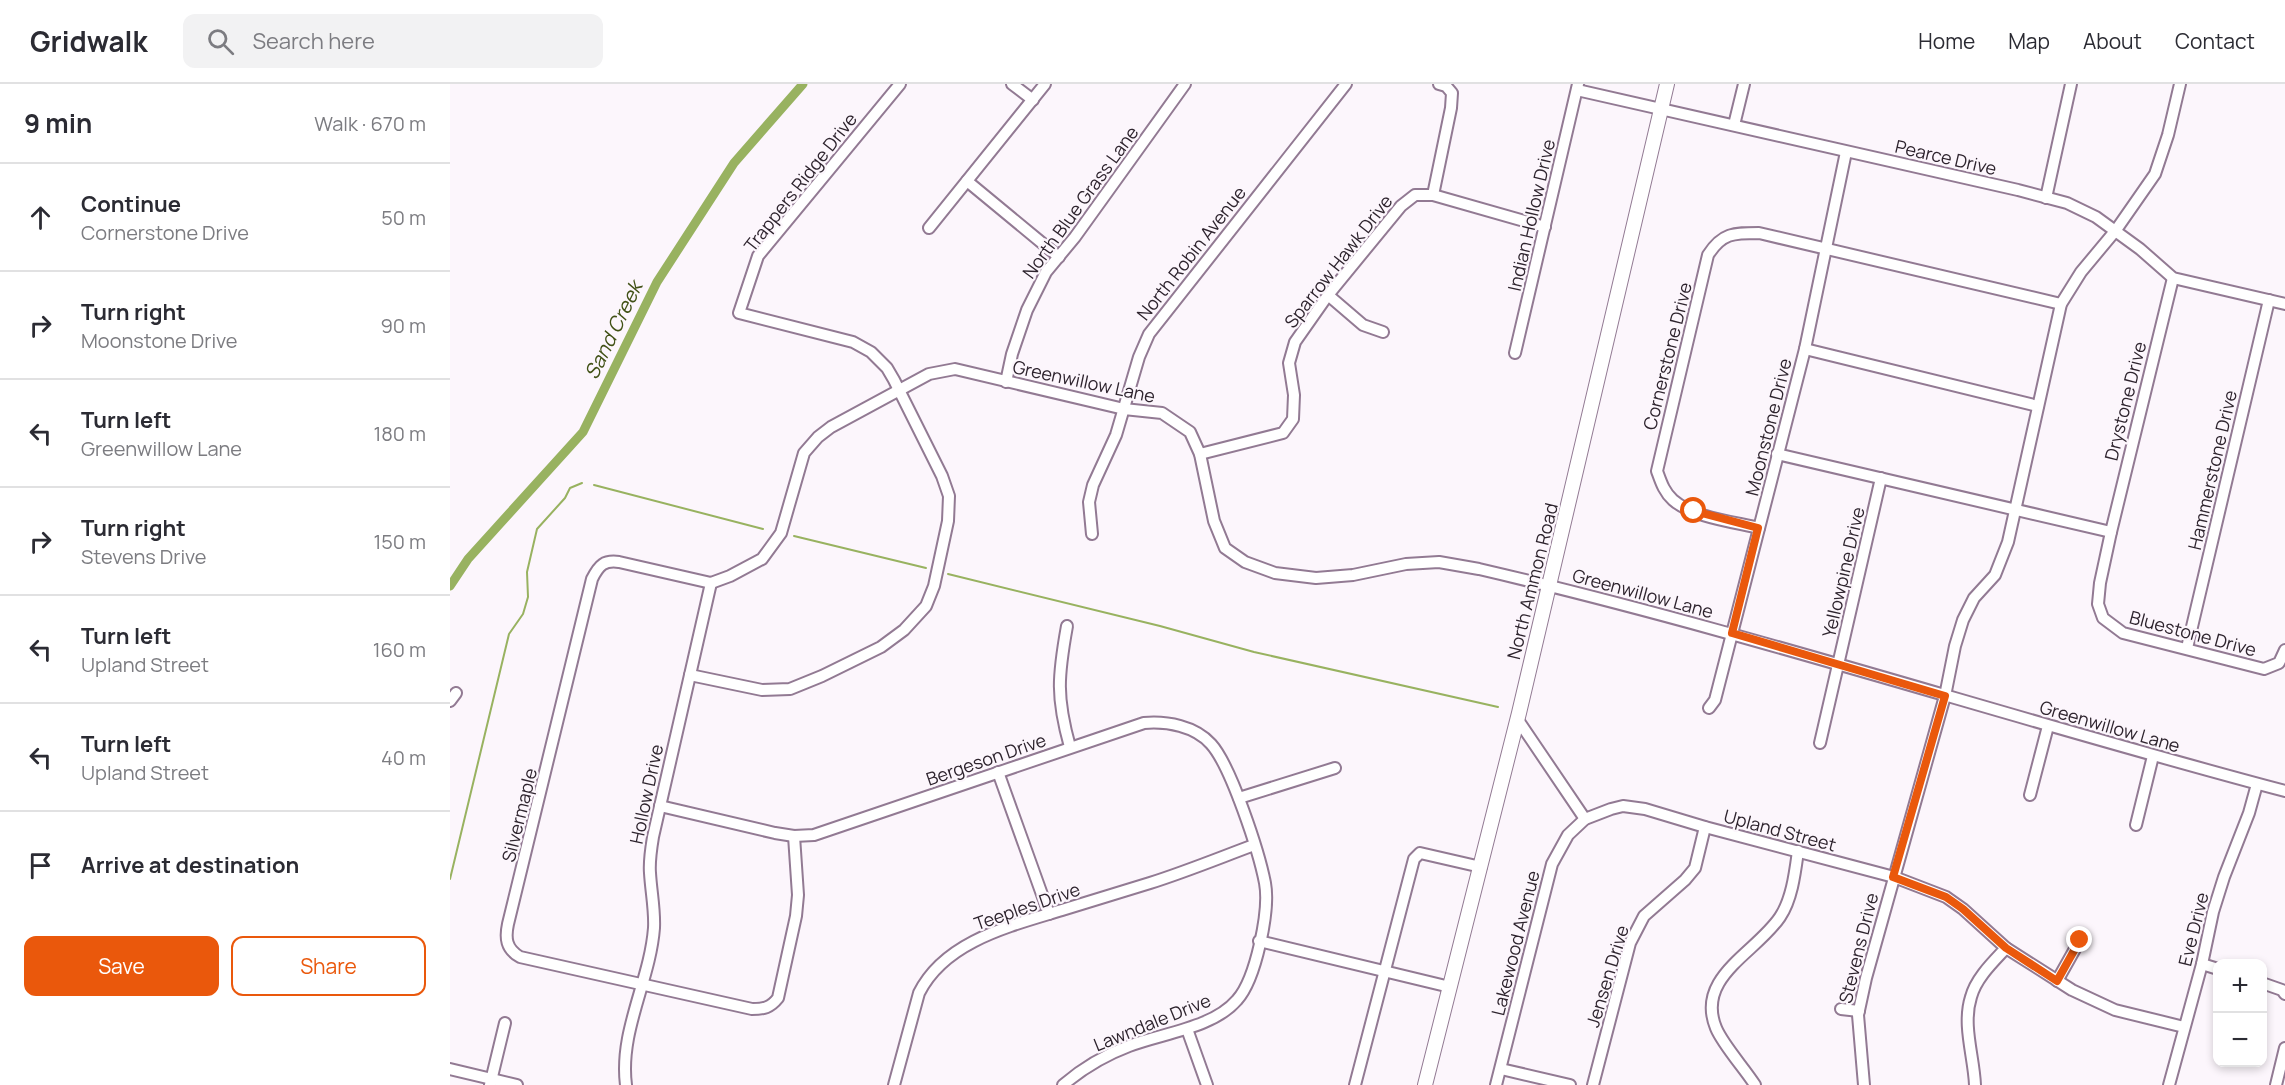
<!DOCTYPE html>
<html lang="en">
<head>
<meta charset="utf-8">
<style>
	:root { --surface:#fff; --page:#f2f2f3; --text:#2b2b33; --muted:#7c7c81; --line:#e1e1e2; --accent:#ea580c }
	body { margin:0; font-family:Manrope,sans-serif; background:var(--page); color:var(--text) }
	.controls { position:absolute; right:18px; bottom:18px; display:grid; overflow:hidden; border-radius:12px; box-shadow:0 3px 9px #0003 }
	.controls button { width:54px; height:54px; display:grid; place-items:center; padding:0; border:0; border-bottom:2px solid var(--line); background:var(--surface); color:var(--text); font:30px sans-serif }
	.stop { position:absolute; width:18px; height:18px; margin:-14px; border:4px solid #ea580c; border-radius:50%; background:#fff }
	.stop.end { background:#ea580c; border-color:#fff; box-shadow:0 2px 6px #0008 }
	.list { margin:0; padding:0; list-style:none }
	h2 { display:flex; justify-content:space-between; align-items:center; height:78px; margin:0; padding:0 24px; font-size:26px }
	h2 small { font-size:20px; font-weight:400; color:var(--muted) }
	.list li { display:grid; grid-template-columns:39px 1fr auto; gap:18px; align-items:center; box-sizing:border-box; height:108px; padding:0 24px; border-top:2px solid var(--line) }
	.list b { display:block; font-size:22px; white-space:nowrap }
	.list p { margin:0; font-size:20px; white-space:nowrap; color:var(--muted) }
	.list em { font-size:20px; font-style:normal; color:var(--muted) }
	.actions { display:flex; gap:12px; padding:18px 24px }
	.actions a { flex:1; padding:14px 0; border:2px solid var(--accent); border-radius:12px; text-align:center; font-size:21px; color:var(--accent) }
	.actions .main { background:var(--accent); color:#fff }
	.icon { flex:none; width:33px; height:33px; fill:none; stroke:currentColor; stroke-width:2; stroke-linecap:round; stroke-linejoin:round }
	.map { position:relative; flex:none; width:1835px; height:1001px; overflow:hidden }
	header { display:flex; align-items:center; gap:36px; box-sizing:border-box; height:84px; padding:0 30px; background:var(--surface); border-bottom:2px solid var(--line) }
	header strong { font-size:28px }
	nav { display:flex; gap:33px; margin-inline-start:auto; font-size:21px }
	.search { width:420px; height:54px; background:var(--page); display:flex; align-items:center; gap:15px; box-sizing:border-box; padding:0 21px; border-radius:12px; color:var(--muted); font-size:22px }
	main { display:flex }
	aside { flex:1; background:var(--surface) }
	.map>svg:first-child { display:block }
</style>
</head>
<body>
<header>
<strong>Gridwalk</strong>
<div class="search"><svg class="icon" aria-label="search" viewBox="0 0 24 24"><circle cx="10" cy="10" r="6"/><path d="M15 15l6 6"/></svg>Search here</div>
<nav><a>Home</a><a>Map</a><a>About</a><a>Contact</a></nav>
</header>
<main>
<aside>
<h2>9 min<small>Walk · 670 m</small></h2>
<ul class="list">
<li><svg class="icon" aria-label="ahead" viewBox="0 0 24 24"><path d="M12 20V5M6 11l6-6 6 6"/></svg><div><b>Continue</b><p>Cornerstone Drive</p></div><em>50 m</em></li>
<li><svg class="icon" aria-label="right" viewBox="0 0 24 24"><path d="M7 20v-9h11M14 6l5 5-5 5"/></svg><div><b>Turn right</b><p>Moonstone Drive</p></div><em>90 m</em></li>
<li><svg class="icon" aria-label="left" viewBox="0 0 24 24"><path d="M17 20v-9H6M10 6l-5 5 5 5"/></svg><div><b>Turn left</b><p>Greenwillow Lane</p></div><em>180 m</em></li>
<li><svg class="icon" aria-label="right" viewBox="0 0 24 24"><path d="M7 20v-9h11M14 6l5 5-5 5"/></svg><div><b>Turn right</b><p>Stevens Drive</p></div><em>150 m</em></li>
<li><svg class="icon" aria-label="left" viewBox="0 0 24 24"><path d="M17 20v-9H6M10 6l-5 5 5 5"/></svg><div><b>Turn left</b><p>Upland Street</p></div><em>160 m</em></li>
<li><svg class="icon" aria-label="left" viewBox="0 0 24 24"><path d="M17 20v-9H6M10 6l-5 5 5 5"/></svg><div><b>Turn left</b><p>Upland Street</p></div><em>40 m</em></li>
<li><svg class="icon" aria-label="arrive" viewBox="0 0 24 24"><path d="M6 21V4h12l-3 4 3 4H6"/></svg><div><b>Arrive at destination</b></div></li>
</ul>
<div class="actions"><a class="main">Save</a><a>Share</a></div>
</aside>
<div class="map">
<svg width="1835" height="1001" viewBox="0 0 1835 1001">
	<rect width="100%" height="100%" fill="#fcf6fc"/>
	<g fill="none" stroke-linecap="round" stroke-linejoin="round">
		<g stroke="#98b260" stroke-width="2">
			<path d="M144,401L313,445"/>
			<path d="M344,452L476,484"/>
			<path d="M498,490L710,542L804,568L1048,623"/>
			<path d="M0,795L59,550L73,530L78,513L77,488L87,445L115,414L120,404L132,399"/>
		</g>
		<path stroke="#98b260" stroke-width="9" d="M0,502L18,475L133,348L207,198L284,79L353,0"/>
		<g stroke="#927a93" stroke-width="14">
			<g id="street">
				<path d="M562,0L583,16"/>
				<path d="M1127,6L1568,106L1617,119L1646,133L1690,165L1723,194L1835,220"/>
				<path d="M1284,41L1294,0"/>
				<path d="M517,97L609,173"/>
				<path d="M983,111L1001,24L1002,9L996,2L989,0"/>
				<path d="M1596,114L1621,0"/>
				<path d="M479,144L595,0"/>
				<path d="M1723,194L1661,448L1650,499L1648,520L1653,534L1673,549L1814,585L1829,579L1835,566"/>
				<path d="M878,211L913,241L933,248"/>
				<path d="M1355,265L1588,322"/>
				<path d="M1065,269L1128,0"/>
				<path d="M556,298L562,270L577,226L596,188L625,153L735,0"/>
				<path d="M750,370L833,349L843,335L844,311L839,279L845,258L878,211L951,122L965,111H983L1095,143"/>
				<path d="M1327,370L1661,448"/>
				<path d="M1309,444C1284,438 1242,433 1223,416C1214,408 1211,398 1207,387L1258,171C1272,149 1283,149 1309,149L1611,220"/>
				<path d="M642,450L639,418L643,401L666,351L689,273L699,250L896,0"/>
				<path d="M617,542C608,592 606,613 620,663"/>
				<path d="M1737,564L1819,216"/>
				<path d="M240,591L312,606L340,605L372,592L431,563L454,546L476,522L484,502L498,437L499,412L492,392L444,296L437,284L421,268L403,258L289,229L308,172L450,0"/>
				<path d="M0,617L6,609"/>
				<path d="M1259,624L1265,616L1355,265L1396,68"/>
				<path d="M1068,636L1135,735"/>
				<path d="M1370,659L1431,394"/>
				<path d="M548,688L599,830"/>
				<path d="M1580,711L1598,642"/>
				<path d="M789,714L885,684"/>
				<path d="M210,722L325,749L344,752L364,751L694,639C717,637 745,642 761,660C781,682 809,768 815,799C820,826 806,895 787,916C763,944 713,949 679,962C655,971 633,984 613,1001"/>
				<path d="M1686,741L1703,672"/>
				<path d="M344,752L348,811L346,832L328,914C320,924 314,925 302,925L70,873C56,865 55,854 58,840L142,495C149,481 154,476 169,478L261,499L280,492L312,475L331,449L354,369L368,353L381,343L479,290L505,285L674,325L712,329L740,348L750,370L764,437L775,464L795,478L825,489L866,494L903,491L956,480L989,478L1029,485C1300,548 1565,636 1835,707"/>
				<path d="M809,857L1000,903"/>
				<path d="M1752,880L1768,885"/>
				<path d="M1607,897L1630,856"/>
				<path d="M1812,899L1832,906L1835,910"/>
				<path d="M1391,925L1409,927"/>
				<path d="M737,945L757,1001"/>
				<path d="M0,985L67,1001"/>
				<path d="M1051,985L1120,1001"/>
				<path d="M40,1001L55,939"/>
				<path d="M176,1001C169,947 200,897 204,844C205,826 201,807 200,789C199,777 201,765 203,753L261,499"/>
				<path d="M444,1001L469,909C495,857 560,842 612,826C641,817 671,808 700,799C735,788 769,774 804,761"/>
				<path d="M905,1001L964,775L970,769L1031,783"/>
				<path d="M1046,1001L1102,780L1118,751L1135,735L1161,725L1173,722L1195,725L1255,743L1444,793L1496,813L1513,825L1556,864L1622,906L1665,926L1734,943"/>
				<path d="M1143,1001L1180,859L1194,832L1235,796L1245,784L1255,743"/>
				<path d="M1305,1001C1295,985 1273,961 1266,944C1245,893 1306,869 1330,833C1342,815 1345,789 1348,767"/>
				<path d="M1414,1001L1408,931L1416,894L1495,612L1505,562L1513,536L1524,514L1545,491L1558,458L1611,220L1631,188L1666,146L1705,90L1718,51L1730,0"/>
				<path d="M1525,1001C1524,973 1512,941 1521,913C1526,894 1543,878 1556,864"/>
				<path d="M1719,1001L1752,880L1763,828L1774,793L1799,729L1807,700"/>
				<path d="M1826,1001L1835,964"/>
			</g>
		</g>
		<g stroke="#927a93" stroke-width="16">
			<path id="secondary" d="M975,1001L1069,629L1217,0"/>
		</g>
		<use href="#street" stroke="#fff" stroke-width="10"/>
		<use href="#secondary" stroke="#fff" stroke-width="14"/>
	</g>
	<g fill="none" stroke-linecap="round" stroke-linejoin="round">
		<path stroke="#ea580c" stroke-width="8" d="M1244,427L1308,444L1282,549L1495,612L1443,793L1496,813L1513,825L1556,864L1607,897L1630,856"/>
	</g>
	<g text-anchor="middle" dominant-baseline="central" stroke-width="4.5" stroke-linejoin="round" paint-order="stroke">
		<g font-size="18" fill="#2e242e" stroke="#fcf6fc">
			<text transform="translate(1496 73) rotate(13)">Pearce Drive</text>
			<text transform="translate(350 98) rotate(-52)">Trappers Ridge Drive</text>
			<text transform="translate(630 118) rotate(-54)">North Blue Grass Lane</text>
			<text transform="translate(1081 131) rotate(-77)">Indian Hollow Drive</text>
			<text transform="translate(741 169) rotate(-52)">North Robin Avenue</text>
			<text transform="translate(888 177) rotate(-52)">Sparrow Hawk Drive</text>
			<text transform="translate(1217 272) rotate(-76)">Cornerstone Drive</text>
			<text transform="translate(634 297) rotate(12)">Greenwillow Lane</text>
			<text transform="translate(1675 317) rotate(-76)">Drystone Drive</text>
			<text transform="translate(1318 343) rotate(-76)">Moonstone Drive</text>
			<text transform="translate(1762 386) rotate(-77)">Hammerstone Drive</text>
			<text transform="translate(1393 488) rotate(-77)">Yellowpine Drive</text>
			<text transform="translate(1082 497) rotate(-76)">North Ammon Road</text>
			<text transform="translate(1193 509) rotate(15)">Greenwillow Lane</text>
			<text transform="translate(1743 549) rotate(15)">Bluestone Drive</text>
			<text transform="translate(1660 642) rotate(16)">Greenwillow Lane</text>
			<text transform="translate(536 675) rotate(-19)">Bergeson Drive</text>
			<text transform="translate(196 710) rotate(-78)">Hollow Drive</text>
			<text transform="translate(69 731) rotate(-76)">Silvermaple</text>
			<text transform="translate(1330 746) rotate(15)">Upland Street</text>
			<text transform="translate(577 822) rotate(-19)">Teeples Drive</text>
			<text transform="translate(1743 845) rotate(-76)">Eve Drive</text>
			<text transform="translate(1065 859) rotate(-76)">Lakewood Avenue</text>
			<text transform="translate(1408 864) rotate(-76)">Stevens Drive</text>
			<text transform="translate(1157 892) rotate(-73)">Jensen Drive</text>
			<text transform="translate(702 938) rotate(-22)">Lawndale Drive</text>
		</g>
		<g font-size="20" font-style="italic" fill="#415116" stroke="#fcf6fc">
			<text transform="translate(163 246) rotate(-64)">Sand Creek</text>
		</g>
	</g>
</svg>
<div class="controls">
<button>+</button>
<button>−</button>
</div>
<div class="stop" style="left:1244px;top:427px"></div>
<div class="stop end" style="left:1630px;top:856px"></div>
</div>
</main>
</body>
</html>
